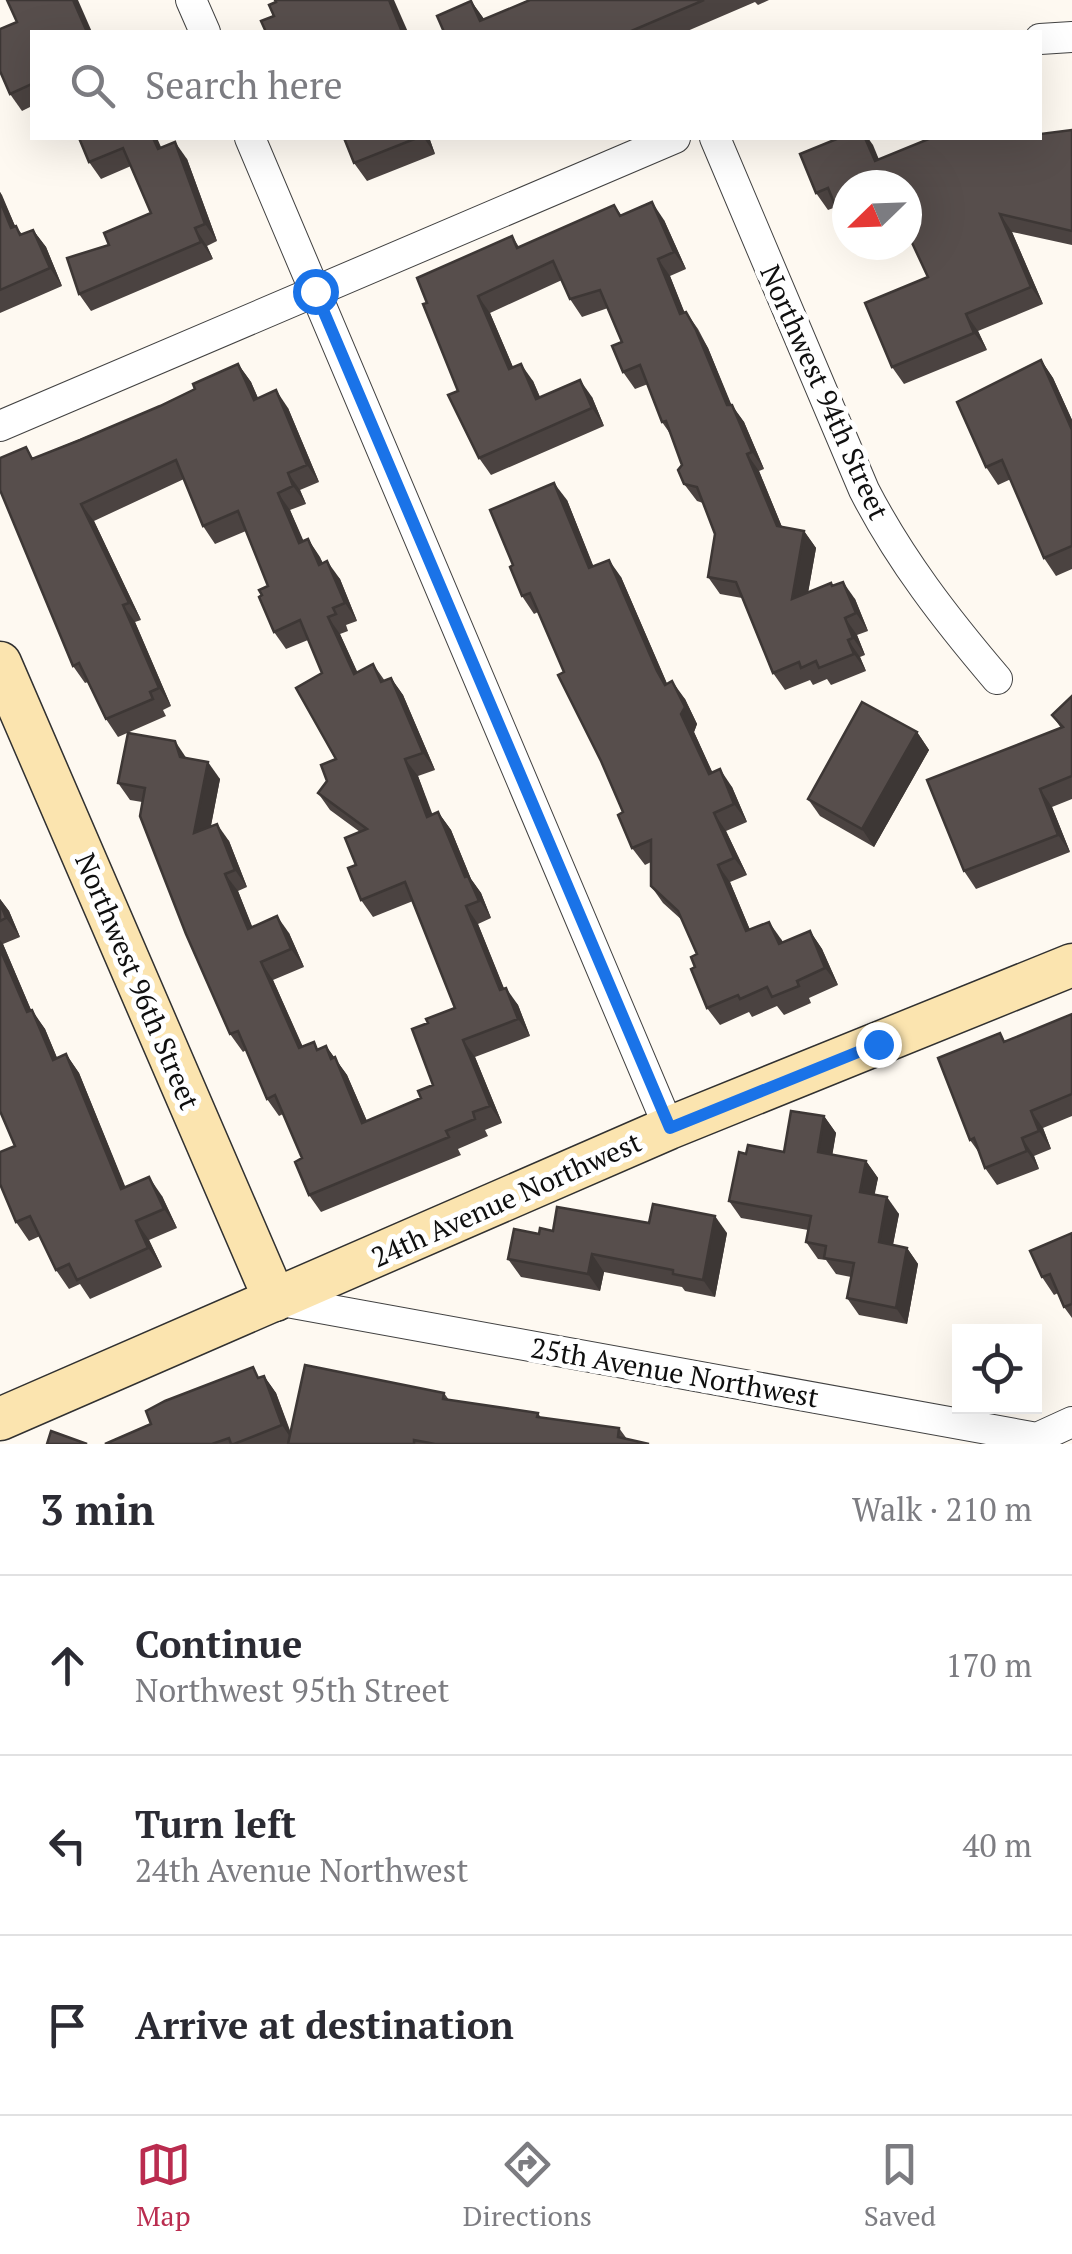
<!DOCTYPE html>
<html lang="en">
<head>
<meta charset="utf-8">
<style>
	:root { --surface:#fff; --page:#f7f7f7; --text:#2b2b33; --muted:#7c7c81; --line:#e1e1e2; --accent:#ba2c4f }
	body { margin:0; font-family:"PT Serif",serif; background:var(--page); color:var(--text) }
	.controls { position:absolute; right:30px; bottom:30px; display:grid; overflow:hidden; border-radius:0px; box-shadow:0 10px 40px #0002 }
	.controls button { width:90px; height:90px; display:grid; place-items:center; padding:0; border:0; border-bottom:2px solid var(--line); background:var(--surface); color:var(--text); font:50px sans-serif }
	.compass { position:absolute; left:832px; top:170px; width:90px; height:90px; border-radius:50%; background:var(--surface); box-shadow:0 10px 40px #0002; rotate:247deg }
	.stop { position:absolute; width:30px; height:30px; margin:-22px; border:8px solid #1a73e8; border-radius:50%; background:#fff }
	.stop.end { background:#1a73e8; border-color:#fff; box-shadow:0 2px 10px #0008 }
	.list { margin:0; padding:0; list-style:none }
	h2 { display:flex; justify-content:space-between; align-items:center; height:130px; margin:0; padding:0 40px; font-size:42px }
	h2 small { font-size:32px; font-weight:400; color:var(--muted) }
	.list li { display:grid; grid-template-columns:65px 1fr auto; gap:30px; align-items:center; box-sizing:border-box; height:180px; padding:0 40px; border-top:2px solid var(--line) }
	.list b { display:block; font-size:38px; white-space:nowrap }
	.list p { margin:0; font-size:32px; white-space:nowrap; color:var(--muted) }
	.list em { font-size:32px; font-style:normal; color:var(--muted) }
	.icon { flex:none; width:55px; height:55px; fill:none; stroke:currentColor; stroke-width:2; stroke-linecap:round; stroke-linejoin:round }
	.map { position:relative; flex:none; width:1072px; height:1444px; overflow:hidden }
	.search { position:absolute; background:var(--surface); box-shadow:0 10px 40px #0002; left:30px; right:30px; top:30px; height:110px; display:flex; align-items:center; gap:25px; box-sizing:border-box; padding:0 35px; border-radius:0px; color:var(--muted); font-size:38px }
	.sheet { height:670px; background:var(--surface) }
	nav { display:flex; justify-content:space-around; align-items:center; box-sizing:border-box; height:140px; border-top:2px solid var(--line); background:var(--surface); font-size:28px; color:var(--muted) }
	nav a { display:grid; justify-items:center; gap:5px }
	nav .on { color:var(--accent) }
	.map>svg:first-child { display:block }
</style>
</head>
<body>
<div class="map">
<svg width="1072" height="1444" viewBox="0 0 1072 1444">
	<rect width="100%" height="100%" fill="#fef9f1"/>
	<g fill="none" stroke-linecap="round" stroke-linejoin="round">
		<g stroke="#424242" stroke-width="32">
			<g id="street">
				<path d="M191,0L205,32"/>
				<path d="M1040,39L1072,37"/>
				<path d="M250,138L669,1128"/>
				<path d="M715,138L864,490C900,560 946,619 997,679"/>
				<path d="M0,426L675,138"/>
				<path d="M276,1300L1037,1438L1072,1422"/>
			</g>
		</g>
		<g stroke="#313131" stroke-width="45">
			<g id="secondary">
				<path d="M0,663L275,1300"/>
				<path d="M0,1419L669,1128L1072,965"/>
			</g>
		</g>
		<use href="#street" stroke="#fff" stroke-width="30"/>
		<use href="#secondary" stroke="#fbe4af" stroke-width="42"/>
	</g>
	<g fill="#4b4341">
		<path d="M530,0H769L758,5L755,2L685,32H444L471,1L484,19Z"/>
		<path d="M17,22L32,32V106L22,111L10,94Z"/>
		<path d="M1072,130V245L1012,232L1043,304L978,331L987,350L904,384L892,367L928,277L907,185H847V231L836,207L828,210L816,193L839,138H868L879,160L1040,138Z"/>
		<path d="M79,138L162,148L187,159L217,241L207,246L213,259L91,311L79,294L109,245L151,213L131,166L101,179L89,162Z"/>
		<path d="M344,138H437L430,140L435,154L367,181L354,163Z"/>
		<path d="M0,192L15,226L22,234L33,230L46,247L62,286L0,313Z"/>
		<path d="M614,205L622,216L664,220L686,269L670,276L684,312H686L698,329L708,348L731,405L744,422L764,469L759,471L782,527L804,531L816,548L808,592L833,586L855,599L868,631L857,635L865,655L860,657L866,671L831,685L827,679L813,685L810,680L785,690L773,673L742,598L720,594L708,577L715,534L703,503L697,501L684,484L682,465L671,435L662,422L648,384L635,389L623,372L622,342L608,308L582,317L570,299L562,280L490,313L513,367L533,381L540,397H592L604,426L491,475L479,458L458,391L427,303L512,236L519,247Z"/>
		<path d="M1041,360L1053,378L1072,420V569L1056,576L1044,558L1011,479L998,485L986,467Z"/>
		<path d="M238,364L251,382L258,398L288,408L319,482L300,490L306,504L290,510L303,541L308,539L323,563L340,579L357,621L346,625L348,631L340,634L357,672L373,664L385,681L391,678L403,695L435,770L418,776L432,815L438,812L451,830L471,879L481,893L491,918L478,924L504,989L518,1005L530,1036L475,1057L502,1123L485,1130L488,1136L458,1149L461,1155L321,1212L309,1195L302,1158L283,1114L279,1116L267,1099L246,1050L243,1052L230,1034L142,802L130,800L118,783L187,758L220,779L211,826L229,841L247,887L238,891L252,927L289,933L304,967L273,980L303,1047L319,1049L326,1046L347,1075L367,1121L421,1098L433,1085L428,1023L455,1008L413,901L373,917L361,900L356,865L360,832L330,810L318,793L327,781L336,759L322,673L308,640L286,649L274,632L262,595L268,586L246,531L215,544L203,526L184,479L94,521L141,620L135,622L171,706L163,710L166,716L118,737L106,719L88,682L85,683L73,666L34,458L160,406L195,389Z"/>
		<path d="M567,500L593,566L621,577L667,684L685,699L697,724L694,732L712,772L732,787L747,822L726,831L747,875L730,882L750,930L781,939L783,942L810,931L822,949L838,985L809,998L811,1003L784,1015L777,1006L752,1017L749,1012L720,1025L707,1008L695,967L697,954L683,921L663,903L651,886V862L645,865L632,848L623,812L538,612L534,614L522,596L513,565Z"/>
		<path d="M1072,696V799L1052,807L1070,852L976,889L964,871L1061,728L1052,715Z"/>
		<path d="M917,732L929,750L874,847L820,816L808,799Z"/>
		<path d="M0,899L9,911L20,937L3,944L31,1010L45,1029L57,1058L66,1054L79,1073L125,1187L162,1196L177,1228L149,1240L162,1267L90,1299L80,1284L69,1289L56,1270L40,1236L29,1241L16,1222L15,1146L0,1111Z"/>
		<path d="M1072,1014V1116L1043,1128L1051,1149L1034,1156L1039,1169L997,1185L985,1168L980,1154L970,1140L1006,1041Z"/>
		<path d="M824,1116L836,1133L832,1155L866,1161L878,1178L874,1194L899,1214L893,1245L907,1248L918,1264L907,1324L859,1315L847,1298L851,1277L836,1274L826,1260L818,1259L806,1242L808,1230L741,1218L729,1201L746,1154L784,1152Z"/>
		<path d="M649,1223L727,1233L715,1297L685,1291L682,1287L604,1272L600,1291L521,1277L508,1259L539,1234L553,1231Z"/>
		<path d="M1072,1233V1318L1064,1307L1058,1293L1054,1295L1042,1277Z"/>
		<path d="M264,1376L276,1393L291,1433L444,1393L449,1400L538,1413L541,1418L619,1428L627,1439L649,1444H105Z"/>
	</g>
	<g fill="#3d3735">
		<path d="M73,0H78L92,32H87Z"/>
		<path d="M389,0H394L408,32H402Z"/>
		<path d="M471,1L484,19L480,21Z"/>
		<path d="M153,138H157L170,167L158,149Z"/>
		<path d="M424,138H428L430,140L435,154Z"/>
		<path d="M865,138H868L873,145L887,179L875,161Z"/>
		<path d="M175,142L187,159L217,241L205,224Z"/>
		<path d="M0,192L2,195L23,245L11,228L0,201Z"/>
		<path d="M652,202L664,220L686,269L674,252Z"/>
		<path d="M1000,214L1012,232L1043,304L1031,287Z"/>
		<path d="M195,228L207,246L213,259L201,242Z"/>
		<path d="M33,230L46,247L62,286L50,268Z"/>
		<path d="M658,259L670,276L692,331L680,314Z"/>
		<path d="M478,296L490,313L521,386L509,369Z"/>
		<path d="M686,312L708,348L739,423L727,405Z"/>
		<path d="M966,314L978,331L987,350L974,333Z"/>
		<path d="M1041,360L1053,378L1072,420V430Z"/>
		<path d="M238,364L251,382L266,417L254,400Z"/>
		<path d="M521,364L533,381L548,416L536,399Z"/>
		<path d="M580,380L592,397L604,426L592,408Z"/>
		<path d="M276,390L288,408L319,482L307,465Z"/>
		<path d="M732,405L744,422L764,469L752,452Z"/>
		<path d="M747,454L759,471L789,544L777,526Z"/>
		<path d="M288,473L300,490L306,504L293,486Z"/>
		<path d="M554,483L567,500L601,585L589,568Z"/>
		<path d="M278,493L290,510L312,560L299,543Z"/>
		<path d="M81,504L94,521L141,620L129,603Z"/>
		<path d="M804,531L816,548L804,616L792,599Z"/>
		<path d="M308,539L320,557L331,582L319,565Z"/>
		<path d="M609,560L621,577L669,688L678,702L657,671Z"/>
		<path d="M327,561L340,579L357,621L345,603Z"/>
		<path d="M843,582L855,599L868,631L856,613Z"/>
		<path d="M123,605L135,622L171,706L159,688Z"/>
		<path d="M328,617L340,634L366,691L354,674Z"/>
		<path d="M845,618L857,635L865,655L853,638Z"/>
		<path d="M848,640L860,657L866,671L854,654Z"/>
		<path d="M391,678L403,695L435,770L423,753Z"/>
		<path d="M672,681L685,699L697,724L694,732L721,791L709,774L681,714Z"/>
		<path d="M917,732L929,750L874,847L862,829Z"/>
		<path d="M175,741L187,759L180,757Z"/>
		<path d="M405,759L418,776L440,834L427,817Z"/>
		<path d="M208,762L220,779L206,850L194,833Z"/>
		<path d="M720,769L732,787L747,822L734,804Z"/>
		<path d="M1040,789L1052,807L1070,852L1058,835Z"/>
		<path d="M438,812L451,830L471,879L481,893L491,918L465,877Z"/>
		<path d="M714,813L726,831L747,875L734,858Z"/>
		<path d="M217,824L229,841L247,887L235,870Z"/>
		<path d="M718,865L730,882L758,949L746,931Z"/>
		<path d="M225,874L238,891L260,946L248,929Z"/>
		<path d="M0,899L9,911L20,937L6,918L0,903Z"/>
		<path d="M466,906L478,924L512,1008L500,990Z"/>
		<path d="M277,916L289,933L304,967L291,949Z"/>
		<path d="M769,922L781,939L791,962L779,944Z"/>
		<path d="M810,931L822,949L838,985L825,968Z"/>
		<path d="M0,940L3,944L40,1031L27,1012L0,949Z"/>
		<path d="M261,962L273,980L311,1066L299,1048Z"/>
		<path d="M506,988L518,1005L530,1036L518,1019Z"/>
		<path d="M32,1010L45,1029L66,1079L53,1060Z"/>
		<path d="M463,1040L475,1057L502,1123L490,1106Z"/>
		<path d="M326,1046L347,1075L375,1140L362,1123Z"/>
		<path d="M66,1054L79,1073L134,1208L121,1189Z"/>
		<path d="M1031,1111L1043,1128L1051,1149L1039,1131Z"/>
		<path d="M824,1116L836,1133L830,1169L818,1152Z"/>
		<path d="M1022,1138L1034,1156L1039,1169L1027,1151Z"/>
		<path d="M866,1161L878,1178L872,1208L860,1192Z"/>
		<path d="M149,1177L162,1196L177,1228L164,1209Z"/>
		<path d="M887,1197L899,1214L890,1259L879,1242Z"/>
		<path d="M715,1216L727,1233L715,1297L703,1280Z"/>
		<path d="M136,1221L149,1240L162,1267L148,1248Z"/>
		<path d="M907,1248L918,1264L907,1324L896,1308Z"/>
		<path d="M592,1254L604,1272L600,1291L588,1274Z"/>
		<path d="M264,1376L276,1393L294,1443L282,1425Z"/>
	</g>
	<g fill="#574e4c" stroke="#3d3735" stroke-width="2.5">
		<path d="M7,0H73L87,32H32V84L10,94L0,71V29L17,22Z"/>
		<path d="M275,0H389L402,32H266L261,21L274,16L269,5L276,2Z"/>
		<path d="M530,0H704L629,32H444L437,16L471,1L480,21Z"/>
		<path d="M1072,130V231L1000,214L1031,287L966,314L974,333L892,367L865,303L928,277L907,232V185H847V226L844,227L828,188L816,193L800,154L839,138H865L875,161L931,138H1040V134Z"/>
		<path d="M79,138H153L158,149L175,142L205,224L195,228L201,242L79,294L67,258L109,245L104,233L151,213L123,148L89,162Z"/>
		<path d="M344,138H417L354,163Z"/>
		<path d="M0,201L11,228L16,226L20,235L33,230L50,268L0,290Z"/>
		<path d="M652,202L674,252L658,259L680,314L686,312L696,330L727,405H732L752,452L747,454L777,526L804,531L792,599L831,583L832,586L843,582L856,613L845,618L853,638L848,640L854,654L819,668L816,661L801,668L799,662L773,673L736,582L708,577L715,534L697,487L684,484L678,470L682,465L666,421L662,422L640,365L623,372L612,346L622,342L600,290L570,299L553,261L478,296L509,369L521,364L536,399L580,380L592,408L479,458L448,395L458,391L423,304L427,303L417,278L512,236L517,248L614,205L620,216Z"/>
		<path d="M1041,360L1072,430V546L1044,558L1002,460L986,467L957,402Z"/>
		<path d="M238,364L254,400L276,390L307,465L288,473L293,486L278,493L299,543L308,539L319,565L327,561L345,603L333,608L336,614L328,617L354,674L373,664L381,682L391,678L423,753L405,759L427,817L438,812L465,877L468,876L479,901L466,906L500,990L506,988L518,1019L463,1040L490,1106L473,1112L475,1119L446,1131L449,1137L309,1195L295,1162L302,1158L275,1095L267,1099L238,1031L230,1034L186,934L140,816L145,788L118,783L128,733L175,741L180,757L208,762L194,833L217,824L235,870L225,874L248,929L277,916L291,949L261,962L299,1048L314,1042L317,1050L326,1046L331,1059L335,1057L362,1123L421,1098L418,1091L433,1085L412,1029L428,1023L426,1019L455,1008L405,882L361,900L348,868L356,865L345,838L367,829L318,793L327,781L321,765L336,759L296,688L322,673L300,620L274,632L259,597L262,595L259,590L268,586L238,511L203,526L176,460L81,504L129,603L123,605L159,688L150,692L153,699L106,719L79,663L73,666L0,490V458L26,447L32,459L80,440L160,406L195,389L193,384Z"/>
		<path d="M554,483L589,568L609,560L657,671L665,685L672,681L685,707L681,714L709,774L720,769L734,804L714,813L734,858L718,865L746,931L769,922L779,944L810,931L825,968L797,981L799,986L772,997L767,987L740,999L738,995L707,1008L691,969L695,967L691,957L697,954L678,911L651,886V840L632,848L618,815L623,812L601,761L558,675L564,672L530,593L522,596L510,567L513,565L490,510Z"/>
		<path d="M1072,696V776L1040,789L1058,835L964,871L927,780L1063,727L1052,715Z"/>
		<path d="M862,702L917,732L862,829L808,799Z"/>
		<path d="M0,903L6,918L0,921Z"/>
		<path d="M0,949L27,1012L32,1010L53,1060L66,1054L121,1189L149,1177L164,1209L136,1221L148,1248L77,1280L69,1264L56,1270L30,1216L16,1222L0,1184V1152L15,1146L0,1111Z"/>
		<path d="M1072,1014V1094L1031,1111L1039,1131L1022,1138L1027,1151L985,1168L974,1138L970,1140L938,1058L1000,1033L1004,1042Z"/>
		<path d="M791,1111L824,1116L818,1152L866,1161L860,1192L887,1197L879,1242L907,1248L896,1308L847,1298L854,1263L824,1258L826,1246L806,1242L811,1216L729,1201L739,1152L746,1154L748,1145L784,1152Z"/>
		<path d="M653,1204L715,1216L703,1280L673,1274V1270L592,1254L588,1274L508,1259L514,1229L539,1234L540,1228L553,1231L557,1207L649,1223Z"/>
		<path d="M1072,1233V1304L1064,1307L1050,1274L1042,1277L1030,1251Z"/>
		<path d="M305,1365L444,1393L443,1399L538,1413L537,1417L619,1428L618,1437L649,1444H435L414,1440V1444H288Z"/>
		<path d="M253,1367L258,1378L264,1376L282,1425L234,1444H231L229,1438L212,1444H105L151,1424L146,1411L165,1401Z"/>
		<path d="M51,1431L87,1444H47Z"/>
	</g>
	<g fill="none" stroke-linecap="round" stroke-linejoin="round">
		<path stroke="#1a73e8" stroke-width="12" d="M315,291L670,1128L878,1044"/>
	</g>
	<g text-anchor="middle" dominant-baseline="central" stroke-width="10" stroke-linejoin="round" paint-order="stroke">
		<g font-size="28" fill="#0f0f0f" stroke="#fff">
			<text transform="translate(825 392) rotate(66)">Northwest 94th Street</text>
			<text transform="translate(138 981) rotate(67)">Northwest 96th Street</text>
			<text transform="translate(506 1199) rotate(-24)">24th Avenue Northwest</text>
			<text transform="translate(675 1372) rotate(10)">25th Avenue Northwest</text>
		</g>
	</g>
</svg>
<div class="controls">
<button><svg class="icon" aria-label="locate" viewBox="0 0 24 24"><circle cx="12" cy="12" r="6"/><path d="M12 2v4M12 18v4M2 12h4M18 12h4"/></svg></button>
</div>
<svg class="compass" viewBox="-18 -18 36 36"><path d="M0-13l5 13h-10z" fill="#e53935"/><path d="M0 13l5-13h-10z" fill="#7c7c81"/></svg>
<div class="stop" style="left:315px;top:291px"></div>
<div class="stop end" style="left:878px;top:1044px"></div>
<div class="search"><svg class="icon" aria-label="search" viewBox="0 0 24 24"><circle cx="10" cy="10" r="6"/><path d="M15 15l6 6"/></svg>Search here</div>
</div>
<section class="sheet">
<h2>3 min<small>Walk · 210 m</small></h2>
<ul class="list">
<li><svg class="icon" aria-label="ahead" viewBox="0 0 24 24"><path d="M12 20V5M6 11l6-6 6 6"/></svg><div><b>Continue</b><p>Northwest 95th Street</p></div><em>170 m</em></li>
<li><svg class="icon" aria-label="left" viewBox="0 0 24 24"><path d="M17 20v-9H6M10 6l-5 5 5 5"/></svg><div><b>Turn left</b><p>24th Avenue Northwest</p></div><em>40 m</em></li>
<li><svg class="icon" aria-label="arrive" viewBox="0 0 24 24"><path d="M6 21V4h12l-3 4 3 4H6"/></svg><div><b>Arrive at destination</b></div></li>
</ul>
</section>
<nav>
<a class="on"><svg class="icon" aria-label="map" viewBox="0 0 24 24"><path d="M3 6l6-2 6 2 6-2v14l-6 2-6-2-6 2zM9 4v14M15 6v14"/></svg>Map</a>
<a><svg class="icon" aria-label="directions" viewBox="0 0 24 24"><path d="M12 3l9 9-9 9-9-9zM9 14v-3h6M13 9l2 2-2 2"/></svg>Directions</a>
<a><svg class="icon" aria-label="saved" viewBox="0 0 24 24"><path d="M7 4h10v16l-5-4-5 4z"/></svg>Saved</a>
</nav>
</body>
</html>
